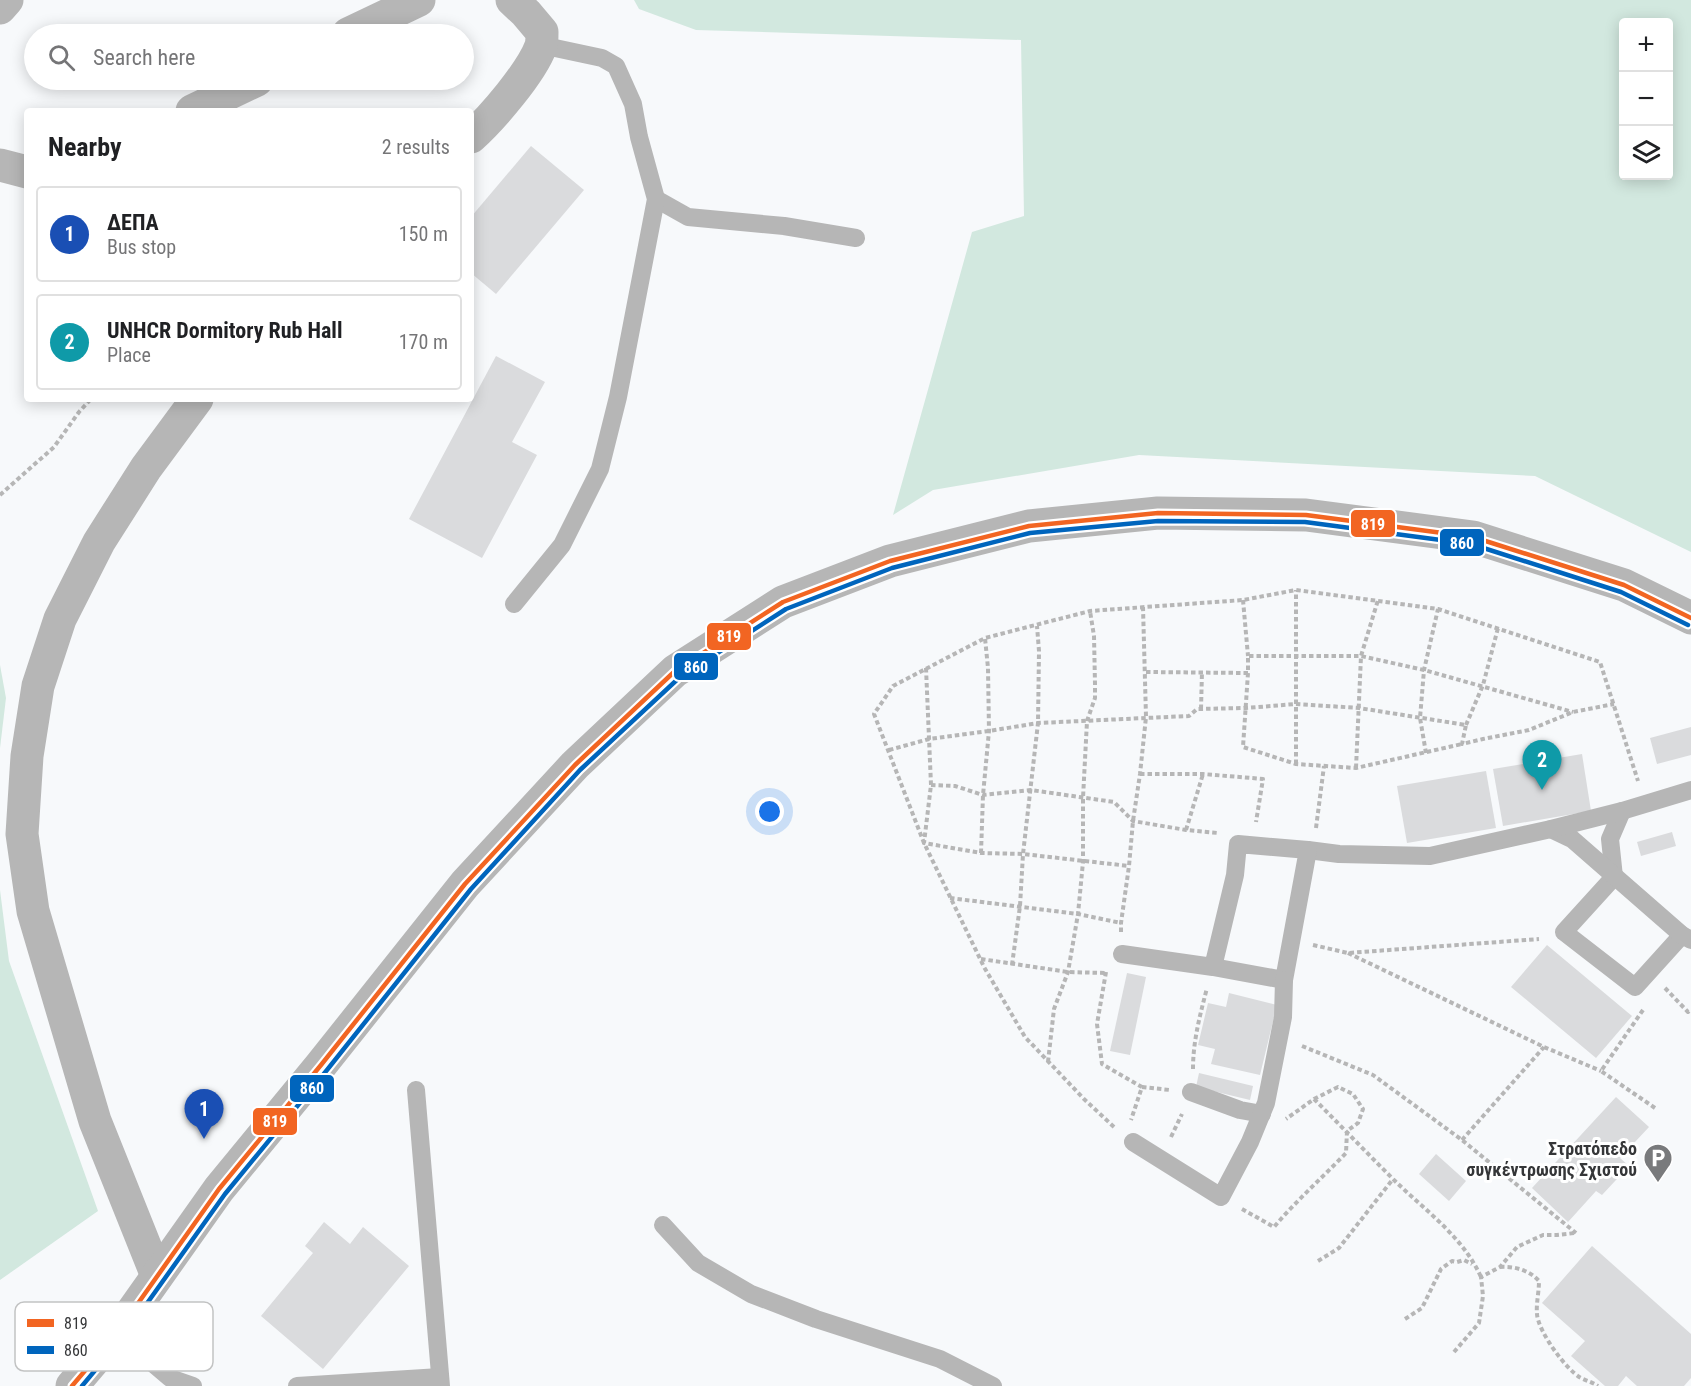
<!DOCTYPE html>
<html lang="en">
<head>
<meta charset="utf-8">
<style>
	:root { --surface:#fff; --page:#f6f6f6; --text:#202124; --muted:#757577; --line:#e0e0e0; --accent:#7c3aed }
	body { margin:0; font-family:"Roboto Condensed",sans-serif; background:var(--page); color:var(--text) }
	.controls { position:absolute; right:18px; top:18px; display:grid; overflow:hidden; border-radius:6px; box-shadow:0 3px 15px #0003 }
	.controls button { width:54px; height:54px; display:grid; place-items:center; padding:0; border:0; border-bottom:2px solid var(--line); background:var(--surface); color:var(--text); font:30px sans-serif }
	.you { position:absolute; left:770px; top:812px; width:21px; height:21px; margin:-15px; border:4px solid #fff; border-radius:50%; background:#1a73e8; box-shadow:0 0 0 9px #1a73e833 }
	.badge { display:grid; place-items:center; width:39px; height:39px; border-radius:50%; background:var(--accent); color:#fff; font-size:20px; font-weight:700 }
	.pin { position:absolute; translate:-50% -50px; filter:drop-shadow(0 2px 3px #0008) }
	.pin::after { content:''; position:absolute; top:32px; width:21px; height:18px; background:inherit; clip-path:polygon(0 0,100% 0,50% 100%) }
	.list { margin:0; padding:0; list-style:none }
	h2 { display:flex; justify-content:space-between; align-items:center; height:78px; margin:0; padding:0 24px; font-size:26px }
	h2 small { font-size:20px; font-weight:400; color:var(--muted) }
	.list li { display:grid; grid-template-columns:39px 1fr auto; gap:18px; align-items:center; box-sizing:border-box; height:96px; margin:0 12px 12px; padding:0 12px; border:2px solid var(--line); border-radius:6px }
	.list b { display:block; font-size:22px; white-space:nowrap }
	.list p { margin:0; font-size:20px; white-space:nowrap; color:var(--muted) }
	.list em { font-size:20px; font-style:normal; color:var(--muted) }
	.icon { flex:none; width:33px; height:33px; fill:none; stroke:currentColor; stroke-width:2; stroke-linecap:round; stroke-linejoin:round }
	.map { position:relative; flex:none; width:1691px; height:1386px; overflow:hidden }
	.search { position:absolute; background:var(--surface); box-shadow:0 3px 15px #0003; left:24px; top:24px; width:450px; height:66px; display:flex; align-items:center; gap:15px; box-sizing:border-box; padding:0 21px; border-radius:33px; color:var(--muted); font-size:22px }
	.panel { position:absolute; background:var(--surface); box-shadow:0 3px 15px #0003; left:24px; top:108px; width:450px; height:294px; border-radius:6px }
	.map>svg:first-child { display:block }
</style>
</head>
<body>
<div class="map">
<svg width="1691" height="1386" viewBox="0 0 1691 1386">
	<rect width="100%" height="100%" fill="#f7f9fb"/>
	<g fill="#d2e8df" fill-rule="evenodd">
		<path d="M634,0H1691V552L1535,476L1139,455L933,490L893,515L972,232L1024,216L1021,40L696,30L639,9ZM1624,22H1668V176H1624Z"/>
		<path d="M0,665L6,698L0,748Z"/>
		<path d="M0,890L9,961L98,1211L0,1280Z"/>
	</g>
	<g fill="#dadbdd">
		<path d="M531,146L584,190L496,294L471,273V217Z"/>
		<path d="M496,356L545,382L512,442L537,455L482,558L409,519Z"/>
		<path d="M1691,727V755L1657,764L1650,738Z"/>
		<path d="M1582,754L1591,811L1503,826L1493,769Z"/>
		<path d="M1486,771L1496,828L1407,843L1397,786Z"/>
		<path d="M1672,832L1676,846L1641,856L1637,842Z"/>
		<path d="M1547,945L1632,1016L1596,1058L1511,987Z"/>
		<path d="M1127,973L1146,977L1130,1055L1110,1051Z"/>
		<path d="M1229,993L1277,1005L1260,1075L1211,1064L1215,1049L1198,1045L1208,1003L1226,1007Z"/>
		<path d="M1199,1073L1253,1086L1250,1100L1196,1087Z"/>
		<path d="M1616,1097L1649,1127L1620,1158L1629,1166L1602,1195L1596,1191L1568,1222L1532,1188Z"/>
		<path d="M1436,1154L1466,1181L1449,1201L1419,1174Z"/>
		<path d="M324,1222L350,1244L363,1227L409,1266L323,1369L261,1316L313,1253L305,1246Z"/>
		<path d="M1592,1246L1691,1334V1378L1684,1386H1637L1626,1376L1618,1386H1605L1571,1356L1585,1341L1542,1303Z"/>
	</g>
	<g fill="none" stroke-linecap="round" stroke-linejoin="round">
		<g stroke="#b6b6b6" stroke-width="4" stroke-dasharray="4.5 3" stroke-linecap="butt">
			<path d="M0,495L54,447L79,412L91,399"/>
			<path d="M1243,600L1248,656"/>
			<path d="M926,668L931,785L924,843L981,853L1023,854L1129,866"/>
			<path d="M1146,672L1248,673V656H1361L1424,670L1573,712"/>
			<path d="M1248,673L1243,747L1296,764L1356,768L1462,744"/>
			<path d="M1201,709L1202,672"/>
			<path d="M1466,725L1483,685L1498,628"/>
			<path d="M889,750L929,739L989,731L1038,723L1189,716L1197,709L1246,708L1296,704L1359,708L1466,725L1462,744L1483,739L1529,730L1573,712L1614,704"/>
			<path d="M1426,753L1420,718L1424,670L1438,609"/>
			<path d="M1296,764V590"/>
			<path d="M1356,768L1361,656L1378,600"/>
			<path d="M1140,774H1203L1263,779L1256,822"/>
			<path d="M931,785L955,786L983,795L1031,790L1114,802L1133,821L1186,830L1218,833"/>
			<path d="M1316,828L1324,766"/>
			<path d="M1186,830L1203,774"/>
			<path d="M981,853L983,795L989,731L988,668L985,638"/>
			<path d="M950,898L1078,914L1121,923"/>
			<path d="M1121,932V923L1129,866L1133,821L1140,774L1146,717L1143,607"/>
			<path d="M1313,945L1348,953L1539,939"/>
			<path d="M1348,953L1544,1047L1601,1071"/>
			<path d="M981,959L1068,972L1105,973"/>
			<path d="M1012,965L1020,906L1023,854L1038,723L1039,651L1037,626"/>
			<path d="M1106,972L1097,1024L1102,1064L1142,1087L1131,1120"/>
			<path d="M1665,988L1688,1012L1691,1009"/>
			<path d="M1643,1010L1601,1071L1655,1108"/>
			<path d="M1302,1046L1373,1075L1462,1140L1576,1233"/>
			<path d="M1048,1062L1054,1009L1068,972L1078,914L1083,862V798L1087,721L1095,698V684L1094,636L1090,611"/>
			<path d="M1193,1069C1193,1041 1200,1015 1207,988"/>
			<path d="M1142,1087L1170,1090"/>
			<path d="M1314,1099C1341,1126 1368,1154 1395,1181C1426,1211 1463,1237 1481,1277"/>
			<path d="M1114,1127L1084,1099L1025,1037L984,967L924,843L874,714L893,686L985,638L1090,611L1243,600L1296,590L1438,609L1600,662L1638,781"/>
			<path d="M1171,1137L1182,1114"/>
			<path d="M1462,1140L1544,1047"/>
			<path d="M1242,1209L1274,1227C1296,1201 1322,1178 1346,1153L1347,1131L1358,1123L1363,1109L1353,1094L1338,1087L1314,1099L1286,1119"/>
			<path d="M1318,1261L1339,1248L1393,1179"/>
			<path d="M1500,1267C1514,1266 1529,1270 1539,1281C1539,1292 1536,1304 1537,1314C1538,1331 1566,1370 1581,1378C1587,1381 1592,1382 1598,1386"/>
			<path d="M1405,1319L1422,1308L1441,1269L1452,1261L1457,1262L1464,1260L1472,1264"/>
			<path d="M1454,1352L1479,1323L1483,1296L1481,1277L1500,1267L1517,1247L1543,1235H1557L1575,1233"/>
		</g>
		<g stroke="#b6b6b6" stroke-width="18">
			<path d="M656,199L688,217L784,226L856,238"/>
			<path d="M514,604L562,545L600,469L618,397L656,199L639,137L633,104L616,66L602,58L541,45"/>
			<path d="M1622,811L1610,839L1614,877L1564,932L1635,987L1682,935"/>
			<path d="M1551,829L1572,839L1682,935L1691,940"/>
			<path d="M1308,850L1339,854L1430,856L1551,829L1622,811L1691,790"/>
			<path d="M1122,954L1213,967L1284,980L1308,850L1238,844L1235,875L1213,967"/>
			<path d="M416,1090L441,1386"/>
			<path d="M1191,1092L1240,1110L1262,1114"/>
			<path d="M1133,1142L1221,1197L1250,1142L1266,1103L1283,1017L1284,980"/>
			<path d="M663,1225L698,1263L751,1294L816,1319L940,1359L993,1386"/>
			<path d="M117,1333L170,1378L193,1386"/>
			<path d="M297,1386L440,1377"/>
		</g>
		<g stroke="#b6b6b6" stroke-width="33">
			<path d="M0,8L7,0"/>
			<path d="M348,34L419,0"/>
			<path d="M192,111L257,80"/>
			<path d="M471,137C492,118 531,73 541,46C542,42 542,37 542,32L526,13L512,0"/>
			<path d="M0,165L27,172"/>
			<path d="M157,1276L95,1121L33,911L22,834L27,756L38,686L60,619L99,542L146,468L197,399"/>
			<path d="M72,1386L117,1333L219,1189L321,1065L465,884L575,765L675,671L783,602L890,561L1029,526L1158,513L1306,515L1473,537L1624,585L1691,618"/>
		</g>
		<g stroke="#fff" stroke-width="9">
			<path id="bus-1" d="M72,1386L117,1333L219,1189L321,1065L465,884L575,765L675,671L783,602L890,561L1029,526L1158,513L1306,515L1473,537L1624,585L1691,618"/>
		</g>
		<g stroke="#fff" stroke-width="9">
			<path id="bus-2" d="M82,1386L123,1337L225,1194L327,1070L471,889L580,770L680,677L786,609L892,568L1030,533L1158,521L1305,522L1471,544L1621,592L1688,625"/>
		</g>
		<use href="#bus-1" stroke="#f26522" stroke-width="4.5"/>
		<use href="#bus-2" stroke="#0065bd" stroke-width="4.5"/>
	</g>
	<defs>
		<g id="parking-pin" transform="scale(1.5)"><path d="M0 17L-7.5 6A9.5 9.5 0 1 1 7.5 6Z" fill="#797a7c" stroke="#fff"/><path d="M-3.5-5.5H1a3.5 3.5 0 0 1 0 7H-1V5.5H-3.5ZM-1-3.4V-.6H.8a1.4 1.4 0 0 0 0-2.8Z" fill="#fff"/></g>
	</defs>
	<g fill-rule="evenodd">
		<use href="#parking-pin" x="1658" y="1158"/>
	</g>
	<g text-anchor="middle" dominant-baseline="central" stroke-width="6" stroke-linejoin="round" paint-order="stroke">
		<g font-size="18" font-weight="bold" fill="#353638" stroke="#fff" text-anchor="end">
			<text x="1637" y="1148">Στρατόπεδο<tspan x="1637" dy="21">συγκέντρωσης Σχιστού</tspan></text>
		</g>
	</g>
	<rect x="15" y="1302" width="198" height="69" rx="9" fill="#fff" stroke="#c2c3c3" stroke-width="1.5"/>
	<rect x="27" y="1319" width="27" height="8" fill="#f26522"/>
	<rect x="27" y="1346" width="27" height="8" fill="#0065bd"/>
	<g font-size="16" fill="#353638">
		<text x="64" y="1329">819</text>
		<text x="64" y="1356">860</text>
	</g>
	<g stroke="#fff" stroke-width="2">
		<rect x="1350" y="509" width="46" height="29" rx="6" fill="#f26522"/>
		<rect x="1439" y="528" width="46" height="29" rx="6" fill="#0065bd"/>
		<rect x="706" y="622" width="46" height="29" rx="6" fill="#f26522"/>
		<rect x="673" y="652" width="46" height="29" rx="6" fill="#0065bd"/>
		<rect x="289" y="1074" width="46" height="29" rx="6" fill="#0065bd"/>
		<rect x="252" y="1107" width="46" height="29" rx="6" fill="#f26522"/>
	</g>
	<g font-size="16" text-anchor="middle" font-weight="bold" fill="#fff">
		<text x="1373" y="530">819</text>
		<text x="1462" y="549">860</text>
		<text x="729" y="642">819</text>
		<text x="696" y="673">860</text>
		<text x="312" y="1094">860</text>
		<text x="275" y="1127">819</text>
	</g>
</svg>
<div class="controls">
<button>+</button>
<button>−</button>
<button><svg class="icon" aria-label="layers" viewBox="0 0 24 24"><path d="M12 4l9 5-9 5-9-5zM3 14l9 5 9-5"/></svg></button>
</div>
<div class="you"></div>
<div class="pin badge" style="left:204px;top:1139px;background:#1a4fb4">1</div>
<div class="pin badge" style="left:1542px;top:790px;background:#0f9aa8">2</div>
<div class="search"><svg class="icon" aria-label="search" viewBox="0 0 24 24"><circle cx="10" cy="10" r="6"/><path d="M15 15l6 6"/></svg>Search here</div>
<section class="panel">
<h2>Nearby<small>2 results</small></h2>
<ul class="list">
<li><span class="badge" style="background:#1a4fb4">1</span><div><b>ΔΕΠΑ</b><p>Bus stop</p></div><em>150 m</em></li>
<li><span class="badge" style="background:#0f9aa8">2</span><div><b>UNHCR Dormitory Rub Hall</b><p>Place</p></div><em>170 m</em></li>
</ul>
</section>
</div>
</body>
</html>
